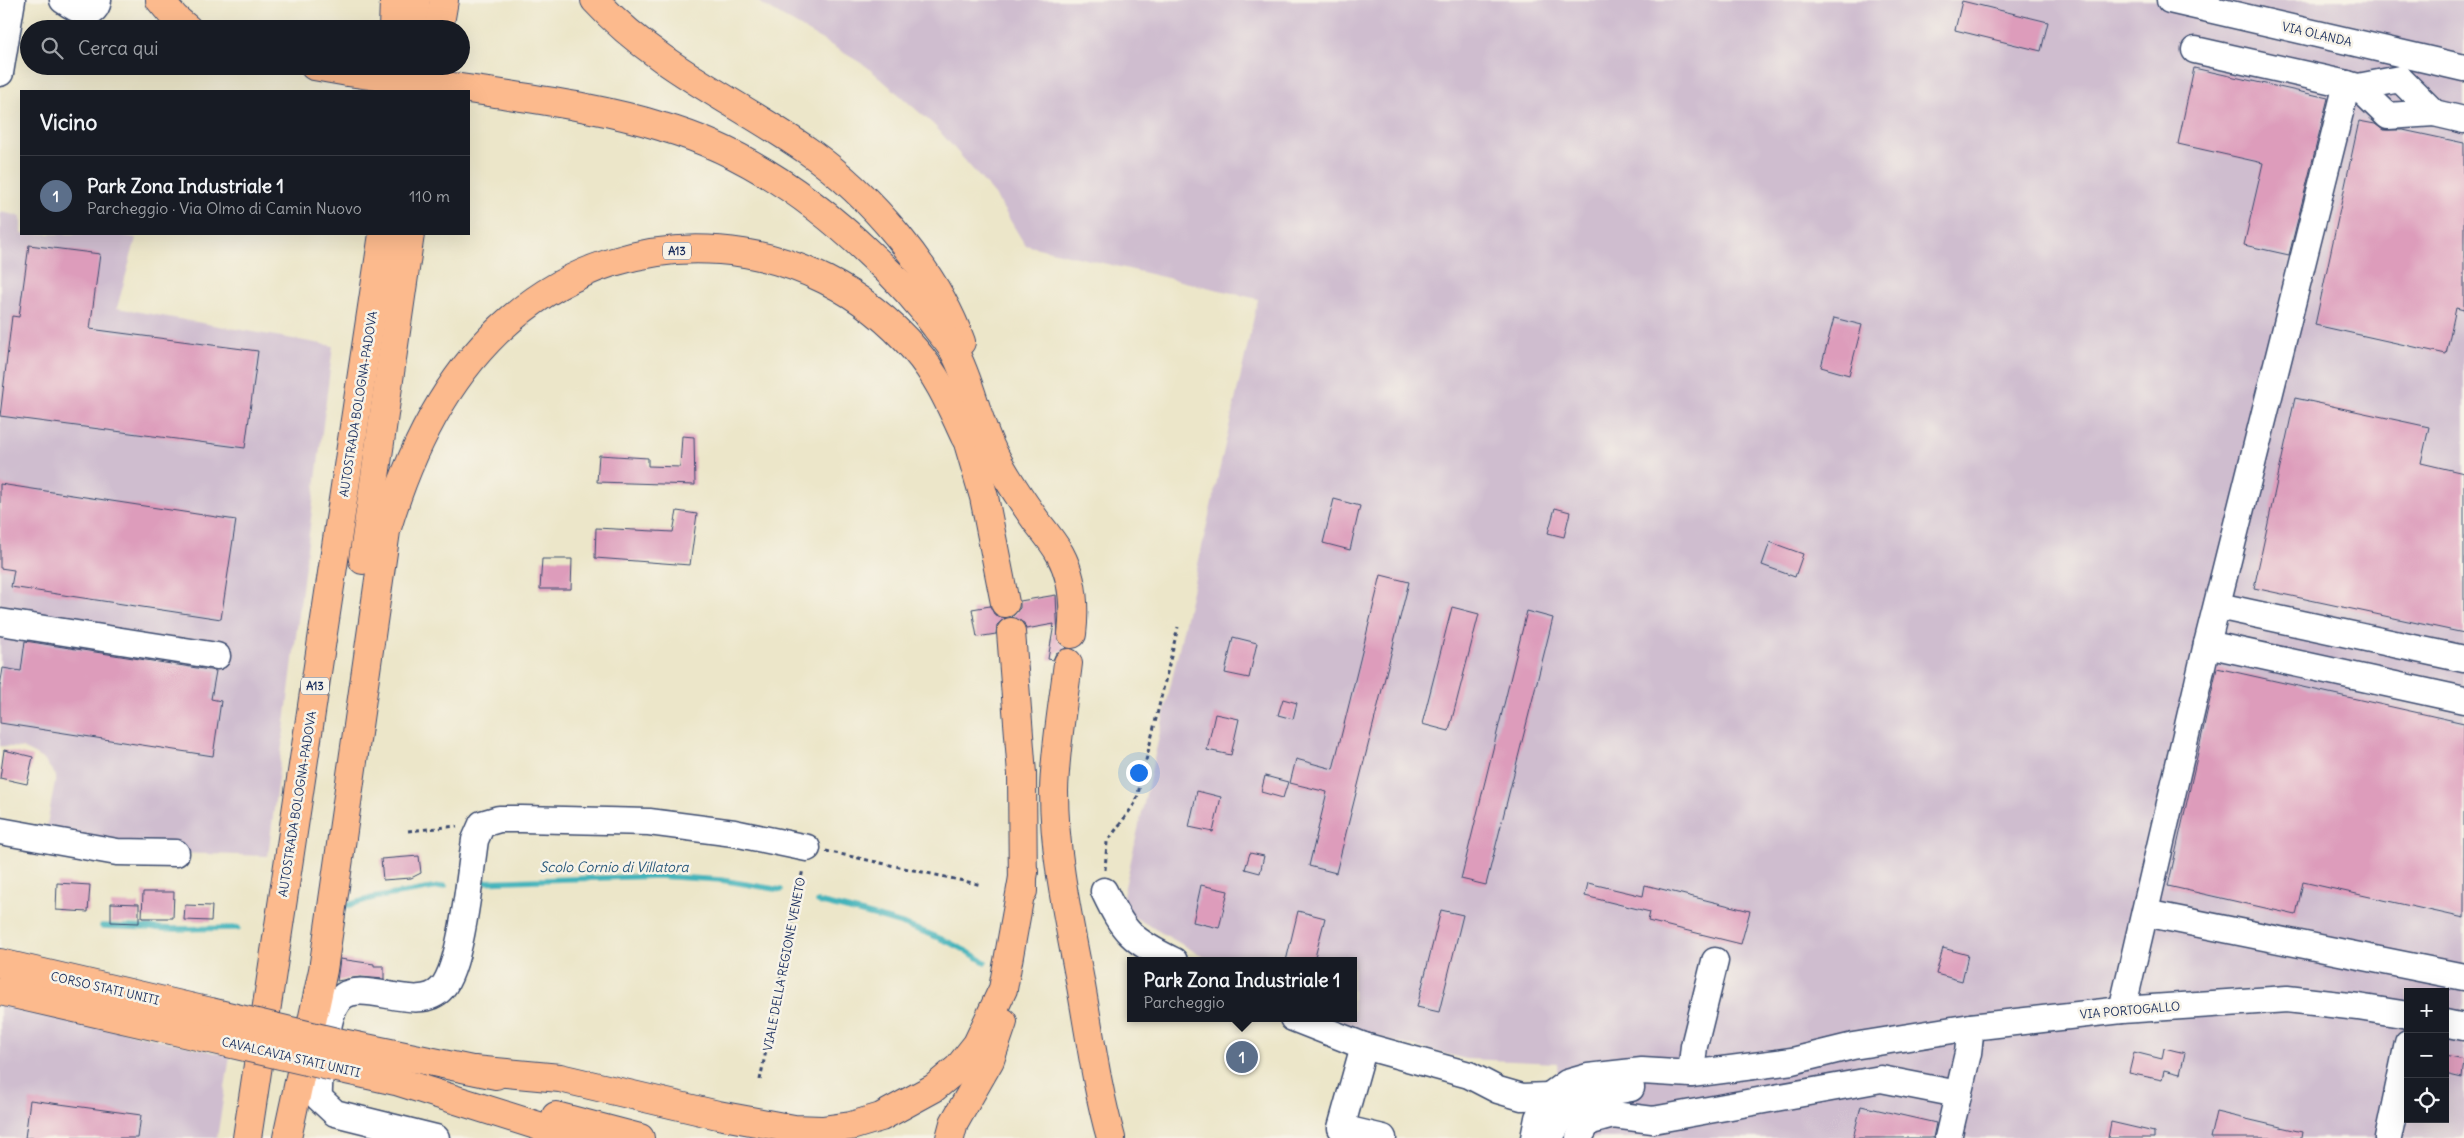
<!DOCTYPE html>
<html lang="it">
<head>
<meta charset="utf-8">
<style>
	:root { --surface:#171b24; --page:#20242c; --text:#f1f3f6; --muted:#9ea1a6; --line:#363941; --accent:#1f6fb2 }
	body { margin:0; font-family:Delius,sans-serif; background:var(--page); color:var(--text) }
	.controls { position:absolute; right:15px; bottom:15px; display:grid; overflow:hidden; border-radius:0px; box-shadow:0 5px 20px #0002 }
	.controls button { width:45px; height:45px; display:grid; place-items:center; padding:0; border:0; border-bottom:1px solid var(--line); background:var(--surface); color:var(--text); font:25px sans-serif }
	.you { position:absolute; left:1138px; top:772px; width:18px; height:18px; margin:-12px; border:4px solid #fff; border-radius:50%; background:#1a73e8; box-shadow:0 0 0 8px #1a73e833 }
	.badge { display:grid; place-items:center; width:32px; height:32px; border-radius:50%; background:var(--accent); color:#fff; font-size:16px; font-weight:700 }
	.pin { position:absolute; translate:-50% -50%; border:2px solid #fff; box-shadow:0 1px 5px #0006 }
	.popup { position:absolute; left:1127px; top:957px; width:230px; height:65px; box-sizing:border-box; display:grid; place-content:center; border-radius:0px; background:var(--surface); filter:drop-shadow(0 1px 4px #0005); font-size:16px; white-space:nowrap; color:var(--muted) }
	.popup b { font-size:19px; color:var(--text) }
	.popup::after { content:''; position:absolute; left:50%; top:100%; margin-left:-10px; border:10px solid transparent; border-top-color:var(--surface) }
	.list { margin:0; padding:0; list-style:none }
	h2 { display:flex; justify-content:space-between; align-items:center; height:65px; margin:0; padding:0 20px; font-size:21px }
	h2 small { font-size:16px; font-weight:400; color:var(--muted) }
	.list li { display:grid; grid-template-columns:32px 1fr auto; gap:15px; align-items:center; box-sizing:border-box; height:80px; padding:0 20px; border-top:1px solid var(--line) }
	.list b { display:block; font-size:19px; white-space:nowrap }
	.list p { margin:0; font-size:16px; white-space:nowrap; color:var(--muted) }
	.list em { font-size:16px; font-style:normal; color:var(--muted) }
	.icon { flex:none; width:28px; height:28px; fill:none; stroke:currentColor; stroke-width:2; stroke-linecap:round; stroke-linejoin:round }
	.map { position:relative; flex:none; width:2464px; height:1138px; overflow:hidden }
	.search { position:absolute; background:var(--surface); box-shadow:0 5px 20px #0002; left:20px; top:20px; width:450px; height:55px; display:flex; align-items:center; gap:12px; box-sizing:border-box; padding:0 18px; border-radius:28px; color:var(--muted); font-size:19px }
	.panel { position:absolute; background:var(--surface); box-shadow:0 5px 20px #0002; left:20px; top:90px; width:450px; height:145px; border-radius:0px }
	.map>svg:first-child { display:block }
</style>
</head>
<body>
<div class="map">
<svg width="2464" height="1138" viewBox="0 0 2464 1138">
	<rect width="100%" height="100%" fill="#f7f3e8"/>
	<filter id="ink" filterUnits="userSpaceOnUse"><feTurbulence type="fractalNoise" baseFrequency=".02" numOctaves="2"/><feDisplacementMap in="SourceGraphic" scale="10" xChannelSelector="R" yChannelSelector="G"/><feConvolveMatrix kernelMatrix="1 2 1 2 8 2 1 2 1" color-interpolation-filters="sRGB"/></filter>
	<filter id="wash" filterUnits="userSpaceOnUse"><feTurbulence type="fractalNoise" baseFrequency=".0096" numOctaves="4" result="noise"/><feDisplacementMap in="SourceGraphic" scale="20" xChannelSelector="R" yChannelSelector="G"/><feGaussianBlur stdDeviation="1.12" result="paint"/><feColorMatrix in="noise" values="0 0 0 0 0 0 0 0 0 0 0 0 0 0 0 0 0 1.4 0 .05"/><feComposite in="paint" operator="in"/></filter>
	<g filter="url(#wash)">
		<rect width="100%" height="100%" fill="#ece6c9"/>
		<g fill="#cfbdcf" fill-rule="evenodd">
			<path d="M755,0H2464V1138H1561L1557,1063L1466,1059L1387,1040L1330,1018H1353V961H1211L1120,909L1258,299L1025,245L995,195L934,125L866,66ZM2408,992H2445V1119H2408Z"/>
			<path d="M0,212L21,216V234H114L136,238L117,308L333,346L268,856L176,853L44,841L56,776L44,760L34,754L22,748L0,746Z"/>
			<path d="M0,1003L230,1056L217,1138H0Z"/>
		</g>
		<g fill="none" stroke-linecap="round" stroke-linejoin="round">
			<g stroke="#44b4bb" stroke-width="5.5">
				<path d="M477,882L658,876L721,880L781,890"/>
				<path d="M818,902C877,916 934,929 985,962"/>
				<path d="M339,908L372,898L445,886"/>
				<path d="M102,926L175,929L238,928"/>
			</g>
		</g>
		<g id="blocks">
			<g fill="#dd9cbb">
				<path d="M1962,1L2048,22L2041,51L1955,30Z"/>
				<path d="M2194,68L2328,98L2289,255L2244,245L2263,163L2178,144Z"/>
				<path d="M2359,121L2375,124L2383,130H2403L2464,143V310L2456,308L2446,354L2315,325Z"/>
				<path d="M29,245L100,254L90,329L258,351L245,448L0,416L12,316L19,317Z"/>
				<path d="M1834,318L1862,325L1849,375L1821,367Z"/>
				<path d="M2295,398L2429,427L2421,463L2464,473V633L2254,588Z"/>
				<path d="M682,436L694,437L695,485L597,482L599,455L648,458V466L680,467Z"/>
				<path d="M0,484L236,520L221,619L11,587L14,570L0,568Z"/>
				<path d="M1334,499L1360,506L1350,550L1323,543Z"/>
				<path d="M1555,508L1570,512L1564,537L1548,533Z"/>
				<path d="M677,511L697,514L690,565L595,558L596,528L673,532Z"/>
				<path d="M1770,542L1803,554L1795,577L1762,565Z"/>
				<path d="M542,559H572L571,589H540Z"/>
				<path d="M1381,575L1409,582L1336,873L1309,866L1327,792L1290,783L1296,759L1333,769Z"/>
				<path d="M1056,595L1058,640L1066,648L1056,653L1053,660L1048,659L1054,624L1026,629L1024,623L1012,617L1020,608V601Z"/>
				<path d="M990,606L994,614L1005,618L997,625L996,634L977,637L972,609Z"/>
				<path d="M1452,607L1479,614L1449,731L1422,724Z"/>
				<path d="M1527,611L1553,618L1486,885L1461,879Z"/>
				<path d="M1233,637L1257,643L1249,678L1225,673Z"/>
				<path d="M25,641L216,671L211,699L221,701L213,756L0,723V687L3,668L21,671Z"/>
				<path d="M2217,668L2464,723V918L2303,882L2296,915L2168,886Z"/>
				<path d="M1283,699L1297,703L1293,719L1278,715Z"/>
				<path d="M1215,714L1239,719L1231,755L1207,750Z"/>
				<path d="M4,750L33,757L27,784L0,778Z"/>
				<path d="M1265,776L1288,782L1283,798L1261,792Z"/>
				<path d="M1197,791L1221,797L1213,832L1189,827Z"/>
				<path d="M1250,853L1264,856L1260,873L1245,869Z"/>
				<path d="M419,856L421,873L411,878L383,880L381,859Z"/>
				<path d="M57,883L90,885L88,912L56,910Z"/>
				<path d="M1588,883L1643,896L1645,885L1750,911L1741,944L1648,921L1650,912L1585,896Z"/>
				<path d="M1201,885L1228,891L1219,928L1193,922Z"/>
				<path d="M143,892H174L173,918H142Z"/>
				<path d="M111,903L139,904V923L111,922Z"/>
				<path d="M185,905L212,906L211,921L184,920Z"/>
				<path d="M1441,910L1463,915L1439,1012L1417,1007Z"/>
				<path d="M1298,911L1325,918L1314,961H1286Z"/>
				<path d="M1943,948L1968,955L1962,981L1936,974Z"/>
				<path d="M340,959L374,964V966H384V979L360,977L337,981Z"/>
				<path d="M2164,1048L2185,1053L2180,1074L2164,1070L2162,1080L2129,1073L2134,1052L2162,1059Z"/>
				<path d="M2445,1056L2464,1060L2462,1078L2445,1074Z"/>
				<path d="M30,1100L141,1115L138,1138H25Z"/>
				<path d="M1861,1106L1936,1123L1933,1138H1853Z"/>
				<path d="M2216,1112L2302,1132L2301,1138H2210Z"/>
				<path d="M2111,1122L2154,1132V1138H2108Z"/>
			</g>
		</g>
	</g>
	<g filter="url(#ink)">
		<use href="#blocks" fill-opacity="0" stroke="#3a4a6e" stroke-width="1"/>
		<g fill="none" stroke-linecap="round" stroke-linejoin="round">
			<g stroke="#3a4a6e" stroke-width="29">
				<g id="minor">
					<path d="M63,0C73,7 95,22 98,0"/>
					<path d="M2170,0L2464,68"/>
					<path d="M2195,50L2347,84"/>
					<path d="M0,73L12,0"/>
					<path d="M2434,113L2464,120"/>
					<path d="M2218,606L2464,659"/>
					<path d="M0,622L217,656"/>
					<path d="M2207,644L2464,700"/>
					<path d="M0,831L117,852L176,853"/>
					<path d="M1104,891C1124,933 1131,940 1174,961"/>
					<path d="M2145,913L2464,977"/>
					<path d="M2122,1010L2207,644L2347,84L2358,87L2400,79L2434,113L2388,116L2358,87"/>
					<path d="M1293,1018L1364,1046L1469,1075L1498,1090L1522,1097L1549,1096"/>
					<path d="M2445,1023L2464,1027"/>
					<path d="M1364,1046L1341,1128L1383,1138"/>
					<path d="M1691,1074L1694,1046L1715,961"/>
					<path d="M436,1138L335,1113L319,1098C318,1079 322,1060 326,1041C328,1027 330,1010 340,999C361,976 418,1016 442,988C462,965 470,873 475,840L482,824L499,819H522L649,822L734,833L807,848"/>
					<path d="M1534,1138L1538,1118L1549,1096L1567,1083L1588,1077L1642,1071L1691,1074L1792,1061L1853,1046L1971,1027L2122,1010L2287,999L2358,1007L2408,1015"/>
					<path d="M1550,1138C1570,1096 1588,1096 1631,1088"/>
					<path d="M1579,1138L1588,1122L1613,1115L1653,1120L1881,1079L1958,1094"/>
					<path d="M1948,1138L1968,1053L1971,1027"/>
					<path d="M2388,1138L2408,1043"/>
				</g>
			</g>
			<g stroke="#3a4a6e" stroke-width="30">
				<g id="major">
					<path d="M0,963L211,1012"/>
					<path d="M0,991L206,1038"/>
					<path d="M337,1042L496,1075"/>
					<path d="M333,1067L396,1081L577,1138"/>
					<path d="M556,1116L640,1138"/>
				</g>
			</g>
			<g stroke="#3a4a6e" stroke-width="30">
				<g id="highway">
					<path d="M160,0L175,18L188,29"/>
					<path d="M595,0C655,66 736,101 808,151C870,195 935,270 961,342"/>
					<path d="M393,29L394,0"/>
					<path d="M412,29L416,0"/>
					<path d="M439,29L444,0"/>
					<path d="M314,66L348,72"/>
					<path d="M430,91L434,66"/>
					<path d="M489,92C547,101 606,109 663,127C743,150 813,199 872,256C896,278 917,300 936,327C942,335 949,342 954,351C972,384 977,423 995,456C1007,479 1022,501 1037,522C1045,532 1054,543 1060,554C1073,578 1075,608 1072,634"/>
					<path d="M961,419L984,497L1005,603"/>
					<path d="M363,560L410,234"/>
					<path d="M1011,632L1022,774L1023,891"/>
					<path d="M1068,663C1063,705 1055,748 1054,791C1054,857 1069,921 1081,986C1090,1036 1097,1089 1111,1138"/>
					<path d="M474,1070L560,1078L718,1115L794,1129L822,1130L851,1126L881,1117L934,1088L958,1068L977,1044L1003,989L1024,872"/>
					<path d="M247,1138L383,234"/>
					<path d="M287,1138L323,970L386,531C409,453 448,373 511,319C632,214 812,230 915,350C938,376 951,407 965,437"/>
					<path d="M950,1138L954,1123L990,1060L1003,1022"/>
				</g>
			</g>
			<g stroke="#3a4a6e" stroke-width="3" stroke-dasharray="4 4" stroke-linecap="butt">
				<path d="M408,831L457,826"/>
				<path d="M826,851L982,885"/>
				<path d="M1105,870L1107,842L1136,802L1178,627"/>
				<path d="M760,1080L803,869"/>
			</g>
			<use href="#minor" stroke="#fff" stroke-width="26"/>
			<use href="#major" stroke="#fcba8d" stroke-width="28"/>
			<use href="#highway" stroke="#fcba8d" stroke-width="28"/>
			<g stroke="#3a4a6e" stroke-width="30" stroke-linecap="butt">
				<g id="major-bridge">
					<path d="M211,1012L337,1042"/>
					<path d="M206,1038L333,1067"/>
				</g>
			</g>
			<g stroke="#3a4a6e" stroke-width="30" stroke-linecap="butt">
				<path id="highway-bridge" d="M348,72L489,92"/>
			</g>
			<use href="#major-bridge" stroke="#fcba8d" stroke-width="28"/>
			<use href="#highway-bridge" stroke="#fcba8d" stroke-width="28"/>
		</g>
	</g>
	<g text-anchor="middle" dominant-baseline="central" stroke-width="5" stroke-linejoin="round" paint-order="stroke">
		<g fill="#f7f3e8" stroke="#5d6a87" stroke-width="1">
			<rect x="663" y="242.5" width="28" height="17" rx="4"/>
			<rect x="301" y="677.5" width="28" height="17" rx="4"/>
		</g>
		<g font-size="11" font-weight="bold" fill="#1b2f5e">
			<text x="677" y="251">A13</text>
			<text x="315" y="686">A13</text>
		</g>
		<g font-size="12" fill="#1b2f5e" stroke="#f7f3e8">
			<text transform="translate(2317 34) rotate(13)">VIA OLANDA</text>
			<text transform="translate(358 404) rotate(-81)">AUTOSTRADA BOLOGNA-PADOVA</text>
			<text transform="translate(297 804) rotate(-81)">AUTOSTRADA BOLOGNA-PADOVA</text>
			<text transform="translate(784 964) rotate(-79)">VIALE DELLA REGIONE VENETO</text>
			<text transform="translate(105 988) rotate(13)">CORSO STATI UNITI</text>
			<text transform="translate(2130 1010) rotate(-5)">VIA PORTOGALLO</text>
			<text transform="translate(291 1057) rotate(13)">CAVALCAVIA STATI UNITI</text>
		</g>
		<g font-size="14" font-style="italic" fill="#27577a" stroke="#f7f3e8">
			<text x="614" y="867">Scolo Cornio di Villatora</text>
		</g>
	</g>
</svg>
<div class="controls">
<button>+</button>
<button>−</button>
<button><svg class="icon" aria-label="locate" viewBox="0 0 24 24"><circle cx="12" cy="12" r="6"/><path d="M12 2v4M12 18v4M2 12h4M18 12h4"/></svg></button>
</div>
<div class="you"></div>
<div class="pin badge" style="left:1242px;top:1057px;background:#5c6f8a">1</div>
<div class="popup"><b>Park Zona Industriale 1</b>Parcheggio</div>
<div class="search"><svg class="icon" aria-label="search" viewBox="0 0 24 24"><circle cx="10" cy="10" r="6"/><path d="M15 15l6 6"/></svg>Cerca qui</div>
<section class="panel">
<h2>Vicino<small></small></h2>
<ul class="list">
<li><span class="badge" style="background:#5c6f8a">1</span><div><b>Park Zona Industriale 1</b><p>Parcheggio · Via Olmo di Camin Nuovo</p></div><em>110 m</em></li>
</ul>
</section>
</div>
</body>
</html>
